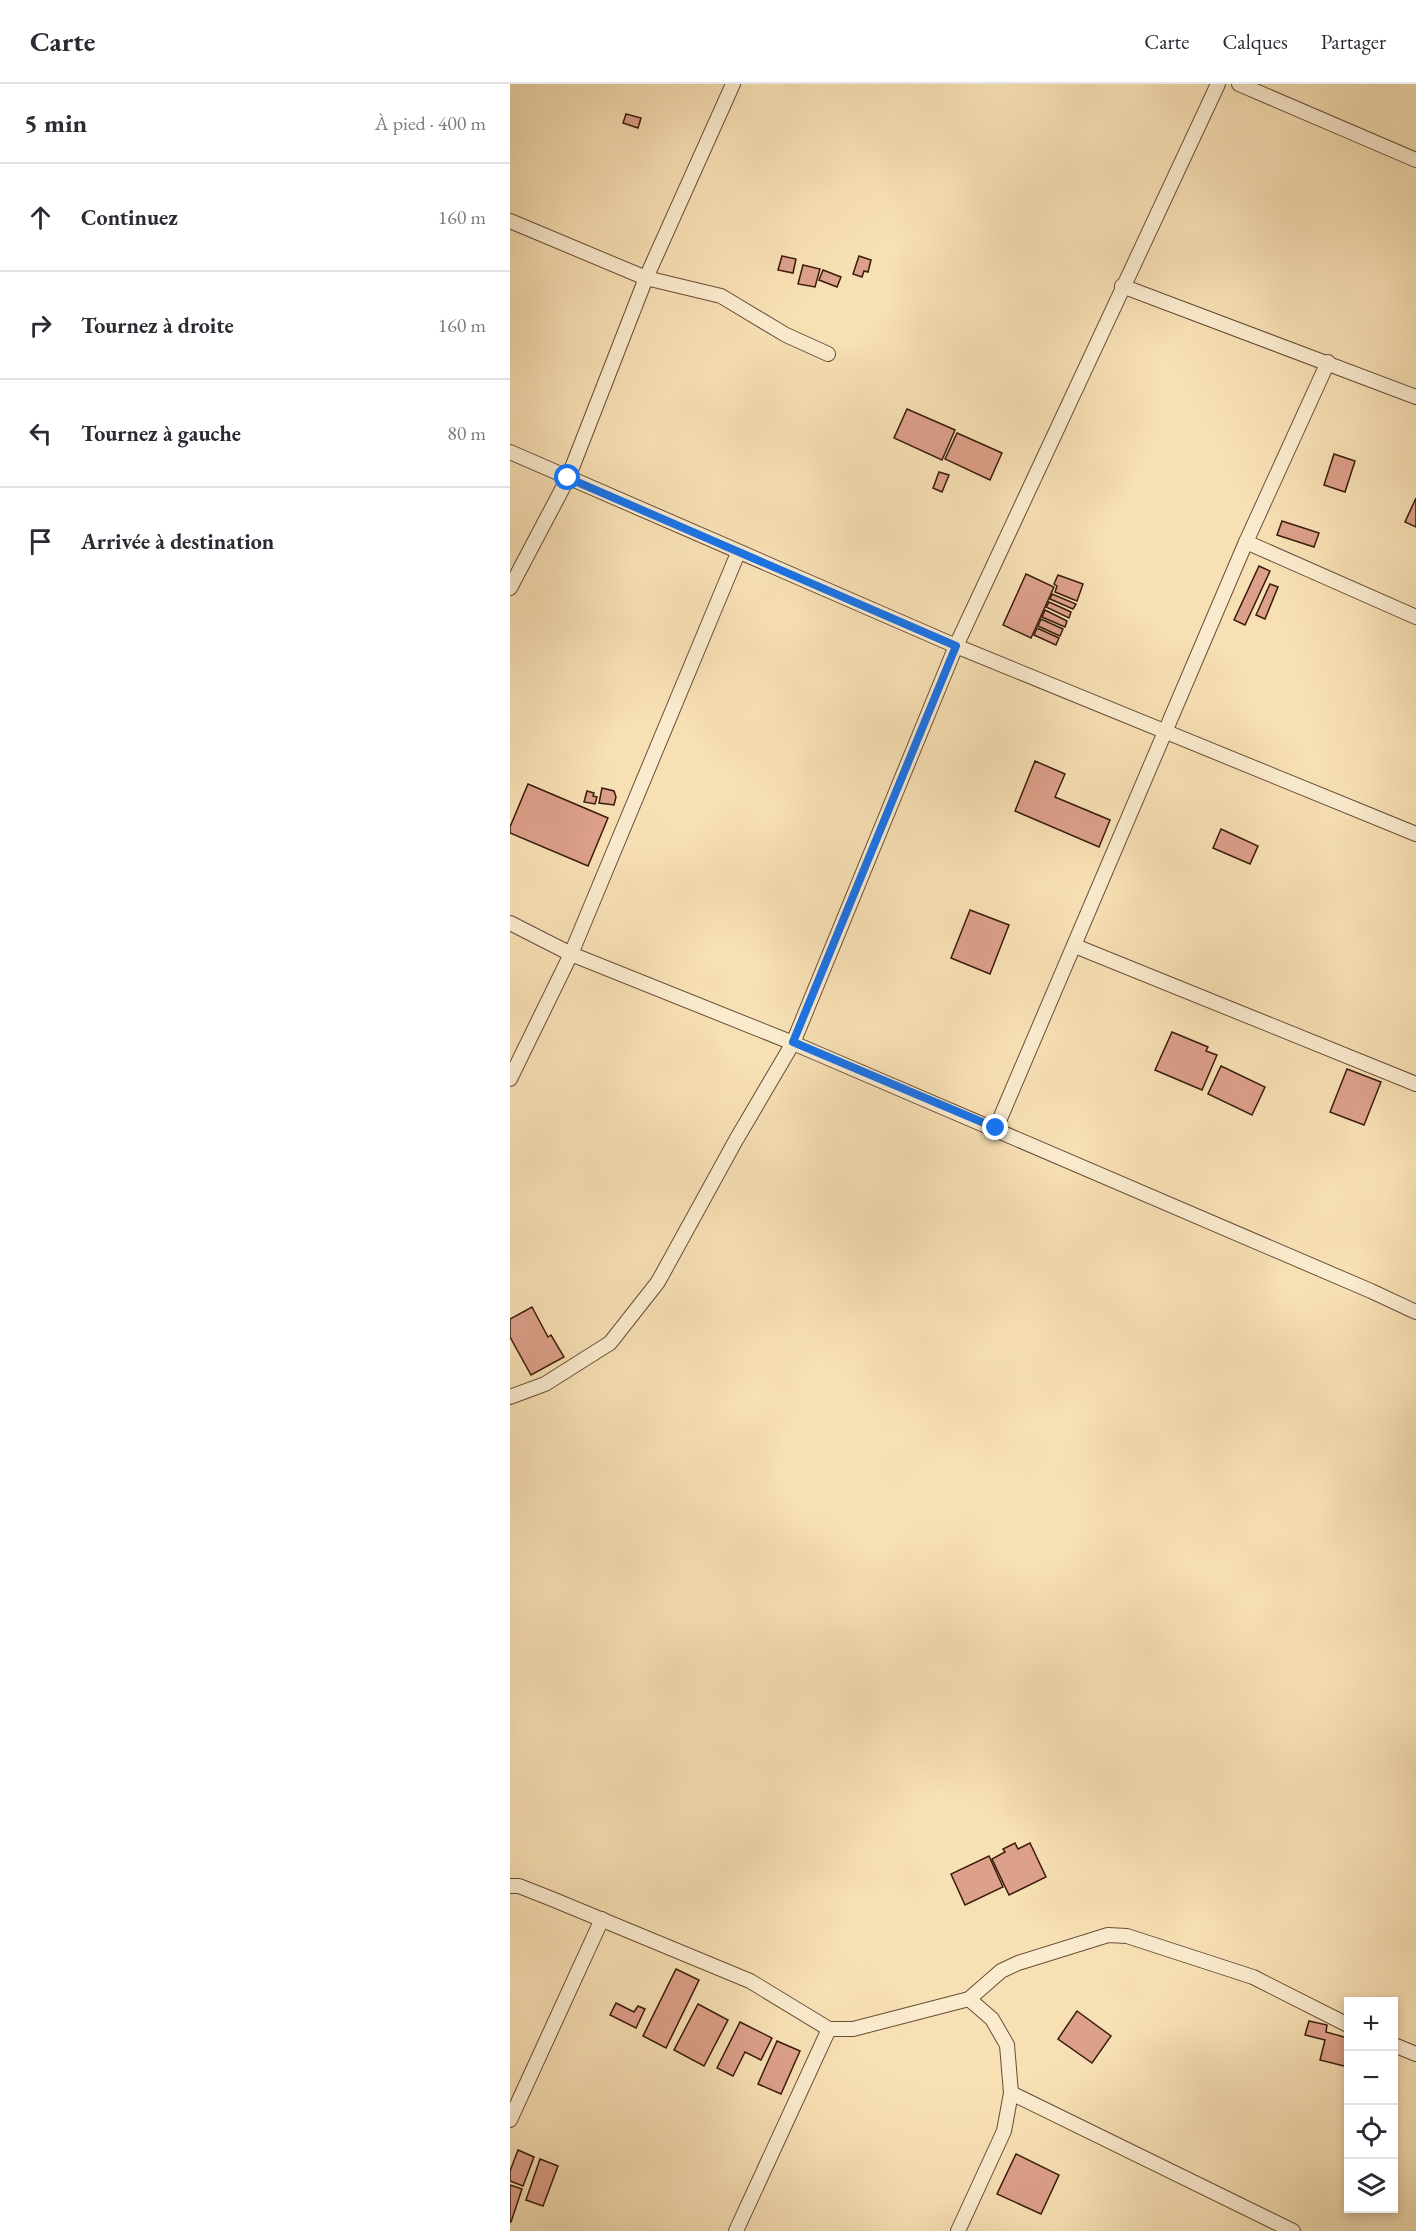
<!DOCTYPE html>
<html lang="fr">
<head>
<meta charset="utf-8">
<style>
	:root { --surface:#fff; --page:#f2f2f3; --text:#2b2b33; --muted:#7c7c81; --line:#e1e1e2 }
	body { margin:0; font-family:"EB Garamond",serif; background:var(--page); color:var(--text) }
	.controls { position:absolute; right:18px; bottom:18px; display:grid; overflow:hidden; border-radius:0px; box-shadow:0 3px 9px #0003 }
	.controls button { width:54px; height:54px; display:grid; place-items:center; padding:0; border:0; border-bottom:2px solid var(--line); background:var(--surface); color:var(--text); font:30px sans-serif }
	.stop { position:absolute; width:18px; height:18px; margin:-14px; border:4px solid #1a73e8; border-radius:50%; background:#fff }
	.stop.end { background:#1a73e8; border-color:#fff; box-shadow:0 2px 6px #0008 }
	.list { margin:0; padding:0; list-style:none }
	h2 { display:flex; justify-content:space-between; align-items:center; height:78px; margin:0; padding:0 24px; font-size:26px }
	h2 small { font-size:20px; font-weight:400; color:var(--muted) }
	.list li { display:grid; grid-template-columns:39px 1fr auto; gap:18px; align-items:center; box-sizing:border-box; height:108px; padding:0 24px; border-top:2px solid var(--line) }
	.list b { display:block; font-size:22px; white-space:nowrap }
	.list em { font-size:20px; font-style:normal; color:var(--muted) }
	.icon { flex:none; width:33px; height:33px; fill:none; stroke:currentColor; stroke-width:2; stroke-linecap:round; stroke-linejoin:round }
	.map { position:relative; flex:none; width:906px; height:2147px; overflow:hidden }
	header { display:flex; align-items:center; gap:36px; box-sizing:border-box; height:84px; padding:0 30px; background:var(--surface); border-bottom:2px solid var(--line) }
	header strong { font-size:28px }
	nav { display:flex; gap:33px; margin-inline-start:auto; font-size:21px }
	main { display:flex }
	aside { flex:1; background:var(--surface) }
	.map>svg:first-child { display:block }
</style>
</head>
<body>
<header>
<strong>Carte</strong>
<nav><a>Carte</a><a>Calques</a><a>Partager</a></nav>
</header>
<main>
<aside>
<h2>5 min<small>À pied · 400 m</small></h2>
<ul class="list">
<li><svg class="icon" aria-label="ahead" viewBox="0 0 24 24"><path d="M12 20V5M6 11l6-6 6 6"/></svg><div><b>Continuez</b></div><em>160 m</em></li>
<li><svg class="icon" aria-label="right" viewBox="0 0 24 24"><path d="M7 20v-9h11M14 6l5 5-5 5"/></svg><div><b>Tournez à droite</b></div><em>160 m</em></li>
<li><svg class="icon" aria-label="left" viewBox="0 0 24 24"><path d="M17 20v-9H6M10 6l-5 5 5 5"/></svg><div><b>Tournez à gauche</b></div><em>80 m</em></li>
<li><svg class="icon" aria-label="arrive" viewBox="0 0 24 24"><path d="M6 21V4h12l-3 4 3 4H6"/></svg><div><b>Arrivée à destination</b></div></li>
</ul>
</aside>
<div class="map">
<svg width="906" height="2147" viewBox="0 0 906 2147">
	<rect width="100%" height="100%" fill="#f7e0b4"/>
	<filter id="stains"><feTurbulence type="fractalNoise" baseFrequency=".00333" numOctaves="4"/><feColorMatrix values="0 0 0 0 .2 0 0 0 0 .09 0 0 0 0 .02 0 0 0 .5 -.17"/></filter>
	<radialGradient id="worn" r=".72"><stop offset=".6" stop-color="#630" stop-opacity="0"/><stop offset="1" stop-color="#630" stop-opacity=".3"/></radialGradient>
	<g fill="#dda08a" stroke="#3a1c0c" stroke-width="1.5">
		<path d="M116,30L131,34L128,44L113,39Z"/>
		<path d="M272,172L286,175L283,189L268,186Z"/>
		<path d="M349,172L361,176L358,188L354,187L352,193L343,190Z"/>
		<path d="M293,181L310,185L305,203L288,200Z"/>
		<path d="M313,186L331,193L327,203L309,196Z"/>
		<path d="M397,325L445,346L432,376L384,354Z"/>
		<path d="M447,349L492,369L480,396L435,375Z"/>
		<path d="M824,370L845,377L835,408L814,401Z"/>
		<path d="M429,388L439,391L432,408L423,404Z"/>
		<path d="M906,414V443L895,438Z"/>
		<path d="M772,437L809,449L804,463L767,451Z"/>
		<path d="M749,482L760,487L735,541L724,536Z"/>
		<path d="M516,490L544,503L521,554L493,541Z"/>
		<path d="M548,491L573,500L567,517L545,508L547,502L544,500Z"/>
		<path d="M760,500L768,503L755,535L746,531Z"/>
		<path d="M542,510L566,520L563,525L540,515Z"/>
		<path d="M539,518L561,528L559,534L536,523Z"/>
		<path d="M535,526L557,537L555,543L532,533Z"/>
		<path d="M531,535L553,545L550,552L528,542Z"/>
		<path d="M527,544L549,554L546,561L524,551Z"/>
		<path d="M525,677L555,690L545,713L600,736L589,763L505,727Z"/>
		<path d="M18,700L98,734L78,782L0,749V743Z"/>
		<path d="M92,704L104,707L106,713L104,721L89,719Z"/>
		<path d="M77,707L84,709L83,712L87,713L85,720L74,718Z"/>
		<path d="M711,745L748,762L740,780L703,764Z"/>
		<path d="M460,826L499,841L480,890L441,874Z"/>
		<path d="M662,948L698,963L696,967L707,971L692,1006L645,986Z"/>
		<path d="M711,982L755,1003L742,1031L698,1010Z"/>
		<path d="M837,985L871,998L854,1041L820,1028Z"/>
		<path d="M22,1223L38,1253L41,1251L54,1273L21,1291L0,1253V1235Z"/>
		<path d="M505,1759L508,1765L520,1759L536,1793L499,1811L482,1775L495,1768L493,1765Z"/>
		<path d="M479,1772L493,1803L455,1821L441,1790Z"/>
		<path d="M166,1885L189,1896L156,1964L133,1952Z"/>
		<path d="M106,1919L124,1928L128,1922L135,1925L126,1944L100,1931Z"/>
		<path d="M188,1920L218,1936L194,1982L164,1966Z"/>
		<path d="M567,1927L601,1952L582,1979L548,1955Z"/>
		<path d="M799,1937L817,1941L816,1948L838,1954V1983L810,1976L815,1956L795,1951Z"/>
		<path d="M230,1938L262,1954L251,1976L235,1968L223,1992L207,1984Z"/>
		<path d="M267,1957L290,1967L271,2010L248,2000Z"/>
		<path d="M8,2066L24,2073L13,2102L0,2097V2087Z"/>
		<path d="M506,2070L549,2091L531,2130L487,2110Z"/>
		<path d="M30,2075L48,2082L33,2122L16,2116Z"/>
		<path d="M0,2101L12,2105L1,2138H0Z"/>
	</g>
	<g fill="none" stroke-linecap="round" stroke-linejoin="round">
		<g stroke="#694d36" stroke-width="16">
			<g id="minor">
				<path d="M729,0L906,76"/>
				<path d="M0,137L136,194L211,212L276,251L318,270"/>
				<path d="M612,202L906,313"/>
				<path d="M0,368L446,562L906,750"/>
				<path d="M736,458L906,533"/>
				<path d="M0,504L58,394L136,194L223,0"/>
				<path d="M0,839L61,870L283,959L861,1207L906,1228"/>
				<path d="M565,862L906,1000"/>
				<path d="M0,995L61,870L228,469"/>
				<path d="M486,1044L736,458L818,278"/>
				<path d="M0,1313L35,1300L100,1259L148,1198L226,1056L283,959L446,562L708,0"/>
				<path d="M0,1802H9L42,1815L240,1897L319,1945H343L459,1915L491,1887L508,1879L598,1851L617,1852L743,1893L838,1941"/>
				<path d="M884,1961L906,1970"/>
				<path d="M501,2009L783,2147"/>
				<path d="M0,2036L92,1835"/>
				<path d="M226,2147L319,1945"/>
				<path d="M448,2147L494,2047L501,2009L497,1961L482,1935L459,1915"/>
			</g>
		</g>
		<use href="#minor" stroke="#faebce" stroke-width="14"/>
	</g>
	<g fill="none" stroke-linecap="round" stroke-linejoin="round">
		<path stroke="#1a73e8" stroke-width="8" d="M58,394L446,562L283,958L486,1044"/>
	</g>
	<rect width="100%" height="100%" filter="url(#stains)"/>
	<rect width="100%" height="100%" fill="url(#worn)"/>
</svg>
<div class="controls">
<button>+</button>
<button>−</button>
<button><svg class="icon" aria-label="locate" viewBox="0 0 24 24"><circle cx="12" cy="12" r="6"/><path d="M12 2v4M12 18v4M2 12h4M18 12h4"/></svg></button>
<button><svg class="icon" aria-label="layers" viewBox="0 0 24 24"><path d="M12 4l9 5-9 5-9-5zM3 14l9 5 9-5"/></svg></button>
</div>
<div class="stop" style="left:58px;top:394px"></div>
<div class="stop end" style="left:486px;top:1044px"></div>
</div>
</main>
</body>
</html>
